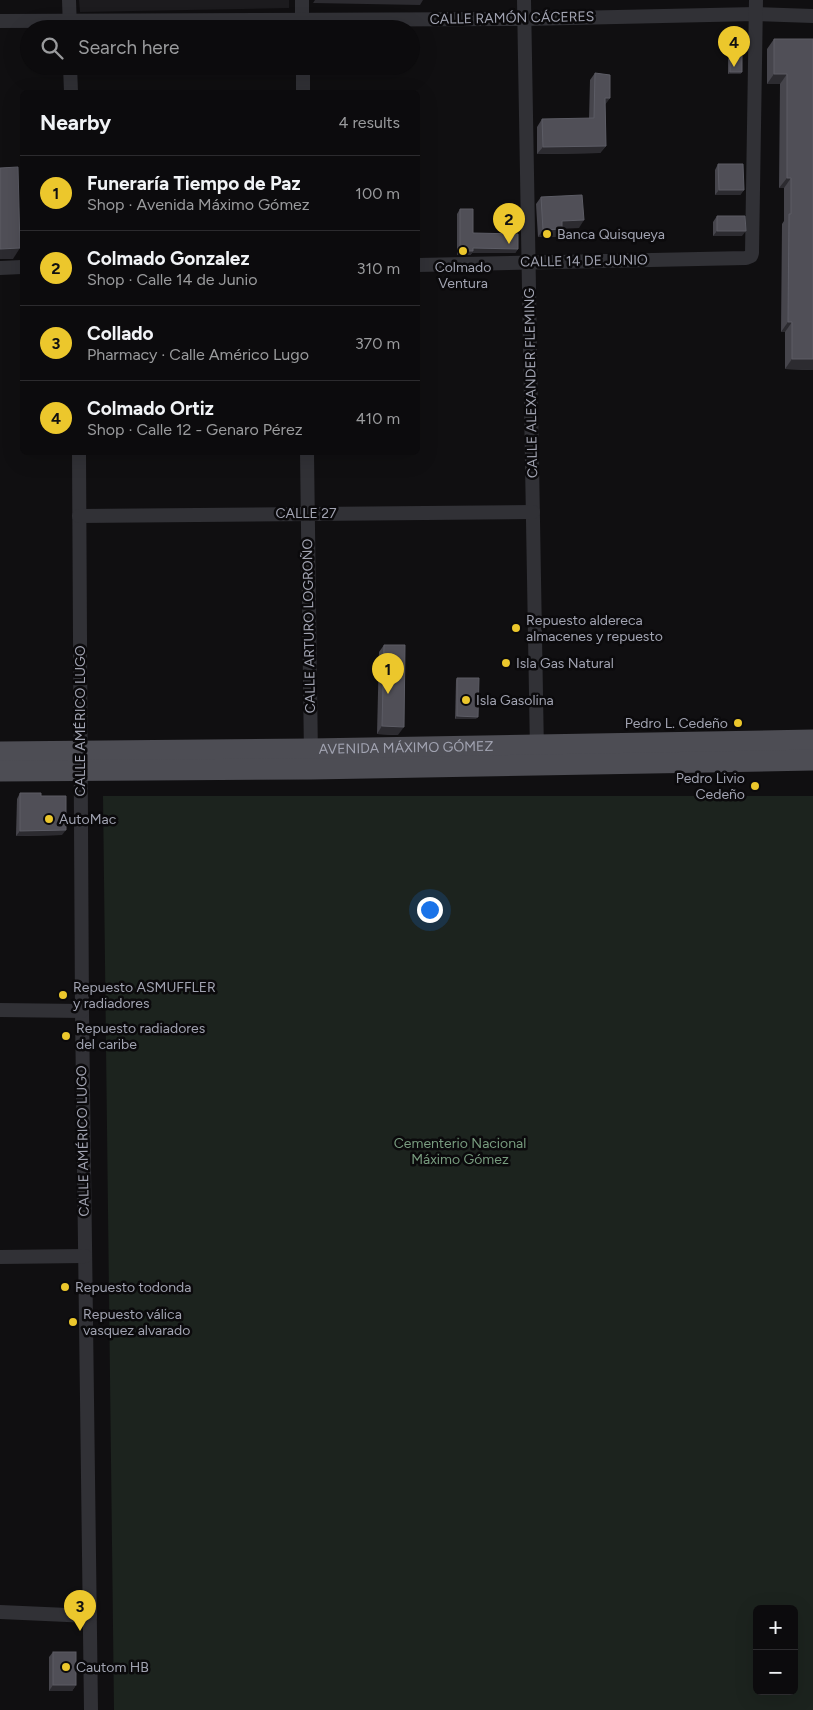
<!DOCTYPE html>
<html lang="en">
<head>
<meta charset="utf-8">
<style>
	:root { --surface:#0c0b0d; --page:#1a191b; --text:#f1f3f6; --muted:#9a9b9d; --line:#2c2b2e; --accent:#ecc72c }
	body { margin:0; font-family:Figtree,sans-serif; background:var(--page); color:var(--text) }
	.controls { position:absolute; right:15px; bottom:15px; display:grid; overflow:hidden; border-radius:8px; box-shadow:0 5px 20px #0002 }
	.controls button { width:45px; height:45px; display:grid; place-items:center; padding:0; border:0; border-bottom:1px solid var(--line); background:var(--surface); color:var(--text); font:25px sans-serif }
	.you { position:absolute; left:429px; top:909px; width:18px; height:18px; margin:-12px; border:4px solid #fff; border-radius:50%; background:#1a73e8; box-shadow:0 0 0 8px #1a73e833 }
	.badge { display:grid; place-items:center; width:32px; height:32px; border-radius:50%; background:var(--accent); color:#111; font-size:16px; font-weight:700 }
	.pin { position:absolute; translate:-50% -41px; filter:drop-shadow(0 1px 2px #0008) }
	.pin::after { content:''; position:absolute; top:26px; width:18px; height:15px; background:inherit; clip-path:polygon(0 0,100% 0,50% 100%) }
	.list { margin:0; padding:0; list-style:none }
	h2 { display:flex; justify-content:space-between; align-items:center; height:65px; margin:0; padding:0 20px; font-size:21px }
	h2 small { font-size:16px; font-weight:400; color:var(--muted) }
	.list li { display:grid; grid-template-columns:32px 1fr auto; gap:15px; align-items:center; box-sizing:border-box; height:75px; padding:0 20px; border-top:1px solid var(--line) }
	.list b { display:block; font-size:19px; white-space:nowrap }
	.list p { margin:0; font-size:16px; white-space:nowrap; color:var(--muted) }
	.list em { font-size:16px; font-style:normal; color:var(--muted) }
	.icon { flex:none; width:28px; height:28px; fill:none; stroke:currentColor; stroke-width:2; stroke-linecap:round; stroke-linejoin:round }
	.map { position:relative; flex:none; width:813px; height:1710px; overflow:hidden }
	.search { position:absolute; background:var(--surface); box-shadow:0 5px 20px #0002; left:20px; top:20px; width:400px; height:55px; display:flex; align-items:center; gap:12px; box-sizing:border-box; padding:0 18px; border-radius:28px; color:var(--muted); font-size:19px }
	.panel { position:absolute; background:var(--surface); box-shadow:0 5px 20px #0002; left:20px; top:90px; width:400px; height:365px; border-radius:8px }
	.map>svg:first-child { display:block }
</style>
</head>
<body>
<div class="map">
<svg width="813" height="1710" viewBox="0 0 813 1710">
	<rect width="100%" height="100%" fill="#100f11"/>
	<path fill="#1c1b1e" d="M79,0H289V8L80,12Z"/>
	<path fill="#1c231e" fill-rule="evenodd" d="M103,796H813V1710H114ZM757,1609H794V1691H757Z"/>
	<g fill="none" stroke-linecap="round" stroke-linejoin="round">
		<g stroke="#313136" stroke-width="14">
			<path d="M69,0L70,29"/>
			<path d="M302,0V28"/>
			<path d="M524,0L537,752"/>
			<path d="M0,21L524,19L756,14L813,16"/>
			<path d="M70,66L71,92"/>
			<path d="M303,66V92"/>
			<path d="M418,265L746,258L751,256L752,253L756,0"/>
			<path d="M0,268L22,267"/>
			<path d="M79,452L82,1011L91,1710"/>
			<path d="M307,452L311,757"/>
			<path d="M79,516L533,512"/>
			<path d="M0,1010L82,1011"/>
			<path d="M0,1257L85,1256"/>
			<path d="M0,1612L90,1616"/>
		</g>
		<g stroke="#4d4d54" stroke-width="21">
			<path id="s1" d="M0,752L311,749L813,740"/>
			<path d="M0,771L311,769L813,760"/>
		</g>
	</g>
	<g fill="#46454c">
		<path d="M774,39H813V370L785,369V332H781L782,224L784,221V188H779L780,84H767V49Z"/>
		<path d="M730,57L742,72L740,74H728V59Z"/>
		<path d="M595,73L610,98L605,104L606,146L600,153L537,154V127L542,119H589L590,80Z"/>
		<path d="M718,164L744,190L740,195H715V170Z"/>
		<path d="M541,197L579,228H562L557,237H538L536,204Z"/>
		<path d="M460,209L473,233L518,249L515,253H472L470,255H457V214Z"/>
		<path d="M717,216L742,236H713V222Z"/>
		<path d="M384,645L398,735L377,734L379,652Z"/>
		<path d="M457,678L476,719H455L456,680Z"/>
		<path d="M20,793L41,796L62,835L16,836L17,799Z"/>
		<path d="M53,1652L76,1685L72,1691H49V1657Z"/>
	</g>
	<g fill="#2c2b30">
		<path d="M315,0H423L420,5L313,3Z"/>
		<path d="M730,72H742L740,74H728Z"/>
		<path d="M774,74H787L780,84H767Z"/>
		<path d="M605,98H610L604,106Z"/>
		<path d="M606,146L600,153L537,154L543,147Z"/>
		<path d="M787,178H791L784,188H779Z"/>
		<path d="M719,190H744L740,195H715Z"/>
		<path d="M584,220L579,228L557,229L562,221Z"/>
		<path d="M562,229L557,237H538L543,230Z"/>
		<path d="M717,231H746L742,236H713Z"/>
		<path d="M20,248L13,259H0V249Z"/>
		<path d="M473,248L518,249L515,253H472L470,255H457L460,251Z"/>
		<path d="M788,322H792L785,332H781Z"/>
		<path d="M792,359H813V370L785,369Z"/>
		<path d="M457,716L478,717L476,719H455Z"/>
		<path d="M382,726L404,727L398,735L377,734Z"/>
		<path d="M66,830L62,835L16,836L20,831Z"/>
		<path d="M53,1685H76L72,1691H49Z"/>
	</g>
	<g fill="#504f57" stroke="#5c5c65">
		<path d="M774,39H813V359H792V322H788L789,214H791V178H787V74H774Z"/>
		<path d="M742,56V72H730V57Z"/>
		<path d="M595,73L610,75V98H605L606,146L543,147L542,119L594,118Z"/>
		<path d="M718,164H743L744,190H719Z"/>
		<path d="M18,167L20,248L0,249V168Z"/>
		<path d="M582,195L584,220L562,221V229L543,230L541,197Z"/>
		<path d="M460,209H473V233L518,234V249L473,248V251H460Z"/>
		<path d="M717,216H745L746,231H717Z"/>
		<path d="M384,645H405L404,727L382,726Z"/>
		<path d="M457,678H479L478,717L457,716Z"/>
		<path d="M20,793H41V796H66V830L20,831Z"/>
		<rect x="53" y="1652" width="23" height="33"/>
	</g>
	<g fill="#ecc72c" stroke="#0b0a0c" stroke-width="2">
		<circle cx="547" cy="234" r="5"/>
		<circle cx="463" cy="251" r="5"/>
		<circle cx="516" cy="628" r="5"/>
		<circle cx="506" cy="663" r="5"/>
		<circle cx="466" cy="700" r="5"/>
		<circle cx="738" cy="723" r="5"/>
		<circle cx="755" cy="786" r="5"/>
		<circle cx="49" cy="819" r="5"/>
		<circle cx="63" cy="995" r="5"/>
		<circle cx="66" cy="1036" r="5"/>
		<circle cx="65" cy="1287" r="5"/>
		<circle cx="73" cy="1322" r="5"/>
		<circle cx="66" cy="1667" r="5"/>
	</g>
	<g text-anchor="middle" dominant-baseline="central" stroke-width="5" stroke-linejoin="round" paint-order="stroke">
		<g font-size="14" fill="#a1a3b1" stroke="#0b0a0c">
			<text transform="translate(512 18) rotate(-1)">CALLE RAMÓN CÁCERES</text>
			<text transform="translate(584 261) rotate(-1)">CALLE 14 DE JUNIO</text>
			<text transform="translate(531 383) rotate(-91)">CALLE ALEXANDER FLEMING</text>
			<text x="306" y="513">CALLE 27</text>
			<text transform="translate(309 626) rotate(-91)">CALLE ARTURO LOGROÑO</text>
			<text transform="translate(80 721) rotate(-90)">CALLE AMÉRICO LUGO</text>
			<text stroke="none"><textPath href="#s1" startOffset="406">AVENIDA MÁXIMO GÓMEZ</textPath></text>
			<text transform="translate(83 1141) rotate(-91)">CALLE AMÉRICO LUGO</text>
		</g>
		<g font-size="14" fill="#a1a3b1" stroke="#0b0a0c" text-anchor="start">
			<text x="557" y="234">Banca Quisqueya</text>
			<text x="463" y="267" text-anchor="middle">Colmado<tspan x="463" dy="16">Ventura</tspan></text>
			<text x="526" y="620">Repuesto aldereca<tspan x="526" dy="16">almacenes y repuesto</tspan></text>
			<text x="516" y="663">Isla Gas Natural</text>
			<text x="476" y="700">Isla Gasolina</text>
			<text x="728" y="723" text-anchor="end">Pedro L. Cedeño</text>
			<text x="745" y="778" text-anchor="end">Pedro Livio<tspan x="745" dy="16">Cedeño</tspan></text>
			<text x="59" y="819">AutoMac</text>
			<text x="73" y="987">Repuesto ASMUFFLER<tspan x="73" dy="16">y radiadores</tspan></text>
			<text x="76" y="1028">Repuesto radiadores<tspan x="76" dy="16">del caribe</tspan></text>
			<text x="75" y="1287">Repuesto todonda</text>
			<text x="83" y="1314">Repuesto válica<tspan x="83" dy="16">vasquez alvarado</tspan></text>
			<text x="76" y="1667">Cautom HB</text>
		</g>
		<g font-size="14" fill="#789c7f" stroke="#0b0a0c">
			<text x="460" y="1143">Cementerio Nacional<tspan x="460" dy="16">Máximo Gómez</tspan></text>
		</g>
	</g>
</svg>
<div class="controls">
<button>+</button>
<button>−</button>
</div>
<div class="you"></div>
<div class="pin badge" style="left:388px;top:694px">1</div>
<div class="pin badge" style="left:509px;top:244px">2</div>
<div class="pin badge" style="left:80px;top:1631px">3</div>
<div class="pin badge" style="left:734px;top:67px">4</div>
<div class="search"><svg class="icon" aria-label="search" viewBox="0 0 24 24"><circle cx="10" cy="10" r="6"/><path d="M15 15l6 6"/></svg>Search here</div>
<section class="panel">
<h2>Nearby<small>4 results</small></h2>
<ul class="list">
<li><span class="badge">1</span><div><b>Funeraría Tiempo de Paz</b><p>Shop · Avenida Máximo Gómez</p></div><em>100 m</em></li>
<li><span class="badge">2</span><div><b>Colmado Gonzalez</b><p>Shop · Calle 14 de Junio</p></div><em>310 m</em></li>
<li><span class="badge">3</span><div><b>Collado</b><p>Pharmacy · Calle Américo Lugo</p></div><em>370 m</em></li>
<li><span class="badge">4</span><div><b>Colmado Ortiz</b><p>Shop · Calle 12 - Genaro Pérez</p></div><em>410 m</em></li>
</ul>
</section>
</div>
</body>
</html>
